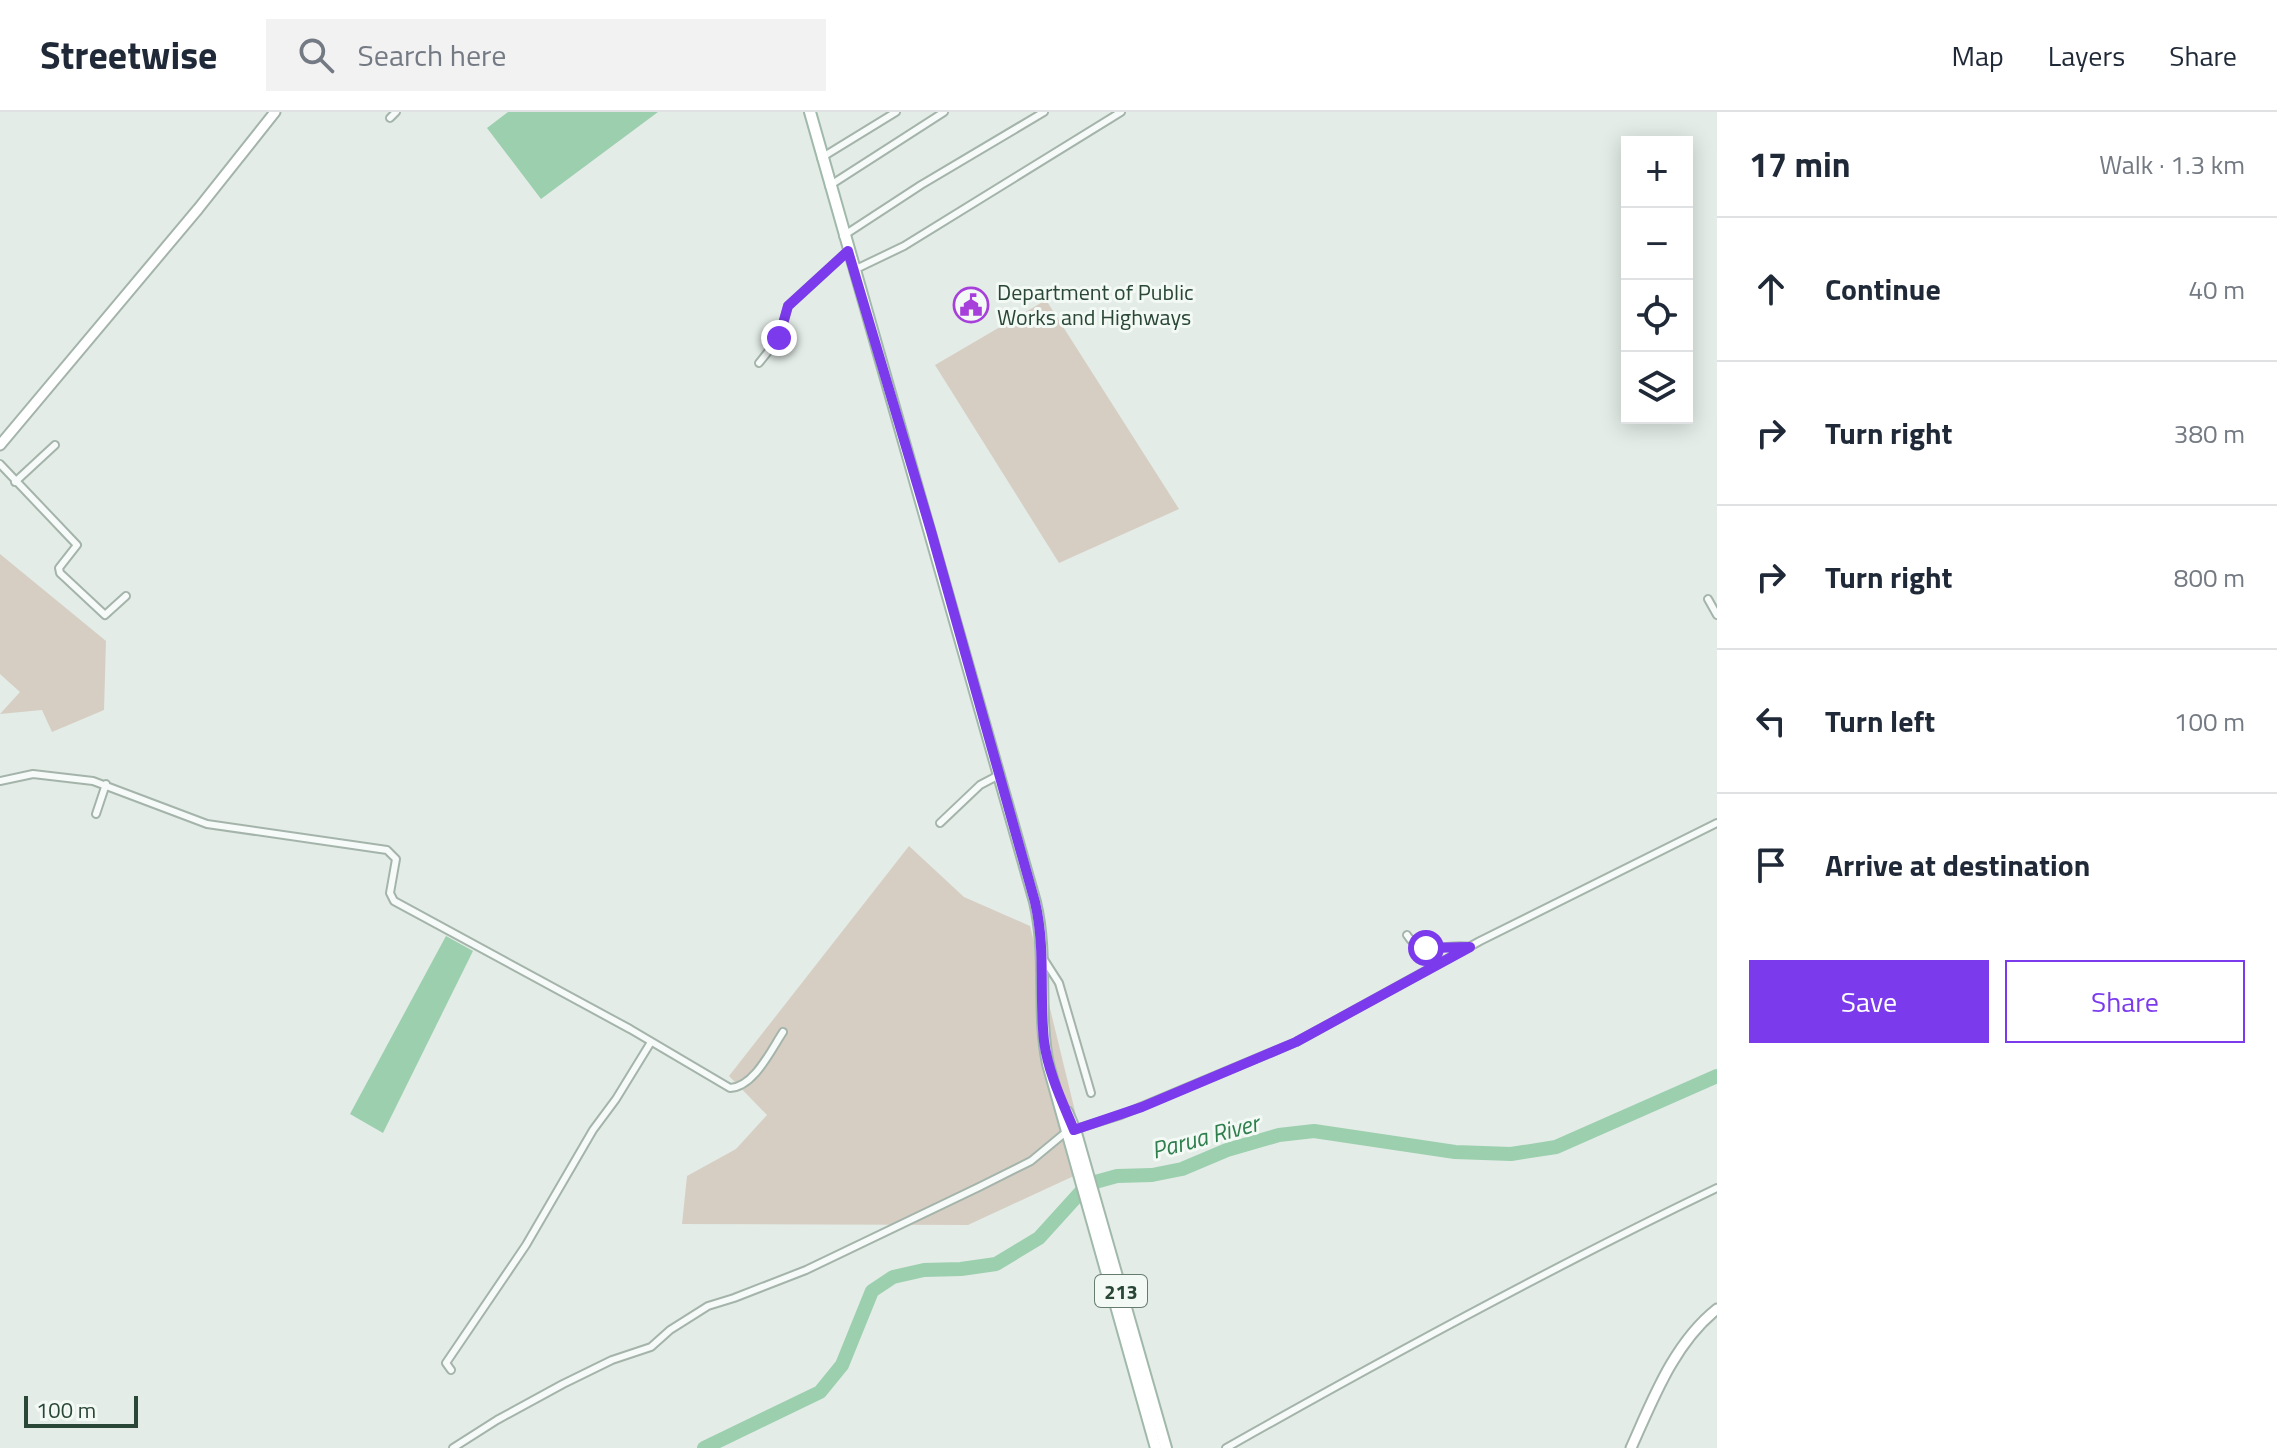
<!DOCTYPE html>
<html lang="en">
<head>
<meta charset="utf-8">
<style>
	:root { --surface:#fff; --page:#f2f2f3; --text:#1f2937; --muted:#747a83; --line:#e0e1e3; --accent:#7c3aed }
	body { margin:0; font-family:"Titillium Web",sans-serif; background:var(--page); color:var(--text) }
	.controls { position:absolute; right:24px; top:24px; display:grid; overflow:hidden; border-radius:0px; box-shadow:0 4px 20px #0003 }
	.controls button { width:72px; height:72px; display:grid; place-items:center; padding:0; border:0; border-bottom:2px solid var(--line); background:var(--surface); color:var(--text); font:40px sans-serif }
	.scale { position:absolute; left:24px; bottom:20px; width:114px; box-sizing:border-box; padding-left:8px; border:4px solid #294636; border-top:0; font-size:22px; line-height:28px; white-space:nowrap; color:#294636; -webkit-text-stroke:6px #f3f9f5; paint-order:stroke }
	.stop { position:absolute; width:24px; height:24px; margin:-18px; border:6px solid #7c3aed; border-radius:50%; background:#fff }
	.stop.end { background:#7c3aed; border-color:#fff; box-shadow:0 2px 8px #0008 }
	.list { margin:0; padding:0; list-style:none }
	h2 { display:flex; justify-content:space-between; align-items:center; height:104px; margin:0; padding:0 32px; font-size:34px }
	h2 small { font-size:26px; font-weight:400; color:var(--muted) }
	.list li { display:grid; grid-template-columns:52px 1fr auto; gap:24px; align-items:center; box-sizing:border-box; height:144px; padding:0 32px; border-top:2px solid var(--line) }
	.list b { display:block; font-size:30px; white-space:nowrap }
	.list em { font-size:26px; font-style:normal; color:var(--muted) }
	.actions { display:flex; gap:16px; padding:24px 32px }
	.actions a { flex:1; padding:18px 0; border:2px solid var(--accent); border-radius:0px; text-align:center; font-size:28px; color:var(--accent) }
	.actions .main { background:var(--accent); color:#fff }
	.icon { flex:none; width:44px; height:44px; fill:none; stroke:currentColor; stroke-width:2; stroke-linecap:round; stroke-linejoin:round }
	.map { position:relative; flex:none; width:1717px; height:1336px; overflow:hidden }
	header { display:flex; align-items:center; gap:48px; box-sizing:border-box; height:112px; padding:0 40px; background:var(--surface); border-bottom:2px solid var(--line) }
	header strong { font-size:38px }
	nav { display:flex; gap:44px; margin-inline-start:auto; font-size:28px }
	.search { width:560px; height:72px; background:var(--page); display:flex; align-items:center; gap:20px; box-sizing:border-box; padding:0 28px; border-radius:0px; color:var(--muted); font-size:30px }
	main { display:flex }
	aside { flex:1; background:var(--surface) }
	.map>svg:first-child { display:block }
</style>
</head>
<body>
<header>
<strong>Streetwise</strong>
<div class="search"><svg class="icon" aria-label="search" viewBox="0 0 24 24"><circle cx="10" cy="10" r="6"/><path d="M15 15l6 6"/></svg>Search here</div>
<nav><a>Map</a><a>Layers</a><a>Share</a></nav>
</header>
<main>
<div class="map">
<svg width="1717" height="1336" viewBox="0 0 1717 1336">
	<rect width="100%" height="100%" fill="#e3ece7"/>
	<g fill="#d7cec3">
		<path d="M1046,188L1179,397L1059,451L935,253Z"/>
		<path d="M0,442L106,529L104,598L52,620L42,598L0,602L20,580L0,562Z"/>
		<path d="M909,734L964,785L1030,814L1089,1057L968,1113L682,1112L687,1064L736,1037L767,1003L729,964Z"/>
	</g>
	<g fill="#9bcfad">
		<path d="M508,0H658L541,87L487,16Z"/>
		<path d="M446,824L473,839L383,1021L350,1002Z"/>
	</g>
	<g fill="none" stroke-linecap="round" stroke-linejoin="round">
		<path stroke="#9bcfad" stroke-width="14" d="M704,1336L820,1280L842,1253L872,1179L893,1165L924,1158L961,1157L996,1152L1039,1126L1088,1072L1117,1064L1152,1063L1182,1057L1227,1038L1279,1023L1314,1019L1455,1040L1511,1042L1556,1035L1717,964"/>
		<g stroke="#a4b4ab" stroke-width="10">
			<g id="street">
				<path d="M390,6L396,0"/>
				<path d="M821,46L896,0"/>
				<path d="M829,74L944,0"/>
				<path d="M843,124L921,73L1044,0"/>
				<path d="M854,158L904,134L1121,0"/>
				<path d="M759,251L779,226L788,194L848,139"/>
				<path d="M0,352L77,433L59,456L60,461L105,503L126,484"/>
				<path d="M15,370L55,333"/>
				<path d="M1708,487L1717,503"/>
				<path d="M0,669L33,662L93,669L207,712L387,738L396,747L390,781L394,789L630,917L730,976C754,975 771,938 783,920"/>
				<path d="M96,702L106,672"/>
				<path d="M940,711L980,673L999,663"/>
				<path d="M1407,823C1420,845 1448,831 1470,835"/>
				<path d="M1043,846L1059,871L1091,981"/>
				<path d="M451,1258L446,1251L526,1133L593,1018L616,987L651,930"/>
				<path d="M453,1336L497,1308L563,1272L612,1248L651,1235L670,1218L708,1194L734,1186L806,1158L979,1075L1031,1049L1066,1020L1121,1003L1296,930L1480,829L1717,711"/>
				<path d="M1226,1336C1387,1245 1550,1156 1717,1076"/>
			</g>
		</g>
		<g stroke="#a4b4ab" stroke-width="13">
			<g id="secondary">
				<path d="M0,333L198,97L275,0"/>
				<path d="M1631,1336C1653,1287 1674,1231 1717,1197"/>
			</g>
		</g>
		<g stroke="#a1b9ab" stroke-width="14">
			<g id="primary">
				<path d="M810,0L1035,790C1048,844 1037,899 1048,952L1156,1336"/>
				<path d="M1067,1000L1076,1021L1166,1336"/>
			</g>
		</g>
		<use href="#street" stroke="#f6faf8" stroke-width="6"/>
		<use href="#secondary" stroke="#fff" stroke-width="9"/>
		<use href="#primary" stroke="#fff" stroke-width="10"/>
	</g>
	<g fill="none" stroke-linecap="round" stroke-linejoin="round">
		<path stroke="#7c3aed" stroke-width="10" d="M779,226L788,194L848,139L931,419L1035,790C1046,837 1039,882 1044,929C1048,960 1062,989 1074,1018L1142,995L1296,930L1470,835L1426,836"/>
	</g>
	<defs>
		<g id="civic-ring" transform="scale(1.8)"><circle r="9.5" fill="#f3f9f5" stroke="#a73fda" stroke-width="1.5"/><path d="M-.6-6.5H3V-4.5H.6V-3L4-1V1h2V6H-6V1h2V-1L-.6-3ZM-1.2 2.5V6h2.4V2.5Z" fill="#a73fda"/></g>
	</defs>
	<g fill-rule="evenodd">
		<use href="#civic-ring" x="971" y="193"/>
	</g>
	<g text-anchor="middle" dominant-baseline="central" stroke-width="6" stroke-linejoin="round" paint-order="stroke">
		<rect fill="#f3f9f5" stroke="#667c6f" stroke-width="2" x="1095" y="1163" width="52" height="32" rx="6"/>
		<g font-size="20" font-weight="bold" fill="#294636">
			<text x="1121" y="1179">213</text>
		</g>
		<g font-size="22" fill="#294636" stroke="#f3f9f5" text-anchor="start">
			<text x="997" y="180">Department of Public<tspan x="997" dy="25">Works and Highways</tspan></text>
		</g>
		<g font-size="24" font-style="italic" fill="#2f7e4d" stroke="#f3f9f5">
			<text transform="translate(1205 1024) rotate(-15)">Parua River</text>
		</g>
	</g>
</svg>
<div class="controls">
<button>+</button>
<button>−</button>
<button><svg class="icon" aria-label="locate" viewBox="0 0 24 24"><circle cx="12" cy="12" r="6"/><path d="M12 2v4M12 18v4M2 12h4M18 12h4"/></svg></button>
<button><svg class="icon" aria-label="layers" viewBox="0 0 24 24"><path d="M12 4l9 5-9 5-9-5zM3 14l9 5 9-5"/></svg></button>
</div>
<div class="scale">100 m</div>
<div class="stop" style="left:1426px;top:836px"></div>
<div class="stop end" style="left:779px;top:226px"></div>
</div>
<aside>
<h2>17 min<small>Walk · 1.3 km</small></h2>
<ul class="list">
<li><svg class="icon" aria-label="ahead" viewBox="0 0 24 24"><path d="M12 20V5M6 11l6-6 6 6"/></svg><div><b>Continue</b></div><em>40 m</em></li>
<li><svg class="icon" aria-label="right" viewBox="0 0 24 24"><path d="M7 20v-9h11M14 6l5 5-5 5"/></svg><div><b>Turn right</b></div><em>380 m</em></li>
<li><svg class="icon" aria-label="right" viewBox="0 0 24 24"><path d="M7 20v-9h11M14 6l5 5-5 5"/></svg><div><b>Turn right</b></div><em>800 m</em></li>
<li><svg class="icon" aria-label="left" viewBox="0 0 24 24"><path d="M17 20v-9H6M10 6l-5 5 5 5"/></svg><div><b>Turn left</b></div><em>100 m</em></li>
<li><svg class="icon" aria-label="arrive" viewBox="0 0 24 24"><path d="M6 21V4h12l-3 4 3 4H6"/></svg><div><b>Arrive at destination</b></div></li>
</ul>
<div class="actions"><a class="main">Save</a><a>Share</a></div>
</aside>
</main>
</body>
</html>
